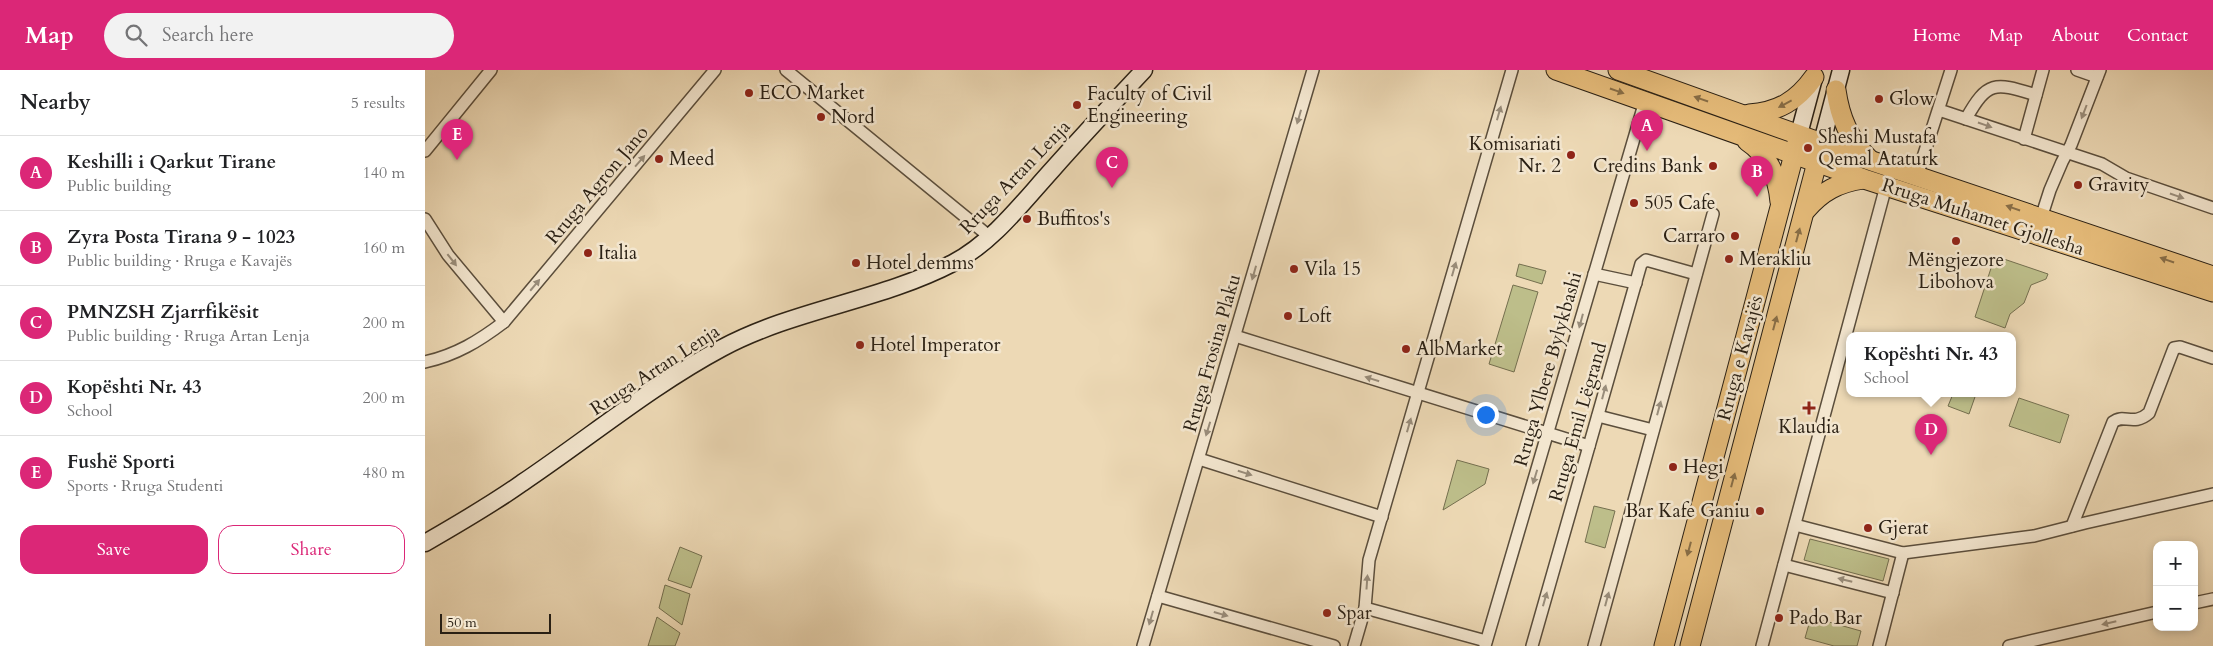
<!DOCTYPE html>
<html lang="en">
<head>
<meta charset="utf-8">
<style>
	:root { --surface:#fff; --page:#f2f2f2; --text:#202124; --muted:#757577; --line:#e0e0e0; --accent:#db2777 }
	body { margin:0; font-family:Cardo,serif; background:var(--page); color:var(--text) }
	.controls { position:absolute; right:15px; bottom:15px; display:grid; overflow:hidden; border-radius:10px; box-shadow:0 2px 8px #0003 }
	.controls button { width:45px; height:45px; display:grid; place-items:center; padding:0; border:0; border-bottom:1px solid var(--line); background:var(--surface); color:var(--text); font:25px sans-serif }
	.scale { position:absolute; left:15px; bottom:12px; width:111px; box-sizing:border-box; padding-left:5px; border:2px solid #2a2014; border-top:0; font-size:14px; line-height:18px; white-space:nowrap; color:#2a2014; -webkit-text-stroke:4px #f3e6cf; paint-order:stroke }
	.you { position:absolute; left:1060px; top:344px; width:18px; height:18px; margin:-12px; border:4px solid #fff; border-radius:50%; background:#1a73e8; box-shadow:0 0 0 8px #1a73e833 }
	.badge { display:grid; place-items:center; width:32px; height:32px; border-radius:50%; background:var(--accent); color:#fff; font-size:16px; font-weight:700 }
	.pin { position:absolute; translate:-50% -41px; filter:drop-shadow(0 1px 2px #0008) }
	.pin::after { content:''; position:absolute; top:26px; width:18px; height:15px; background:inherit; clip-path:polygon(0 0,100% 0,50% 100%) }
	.popup { position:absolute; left:1421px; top:262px; width:170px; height:65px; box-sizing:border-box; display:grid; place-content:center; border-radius:10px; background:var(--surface); filter:drop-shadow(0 1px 4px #0005); font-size:16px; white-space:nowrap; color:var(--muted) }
	.popup b { font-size:19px; color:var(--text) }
	.popup::after { content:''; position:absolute; left:50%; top:100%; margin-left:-10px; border:10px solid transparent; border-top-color:var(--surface) }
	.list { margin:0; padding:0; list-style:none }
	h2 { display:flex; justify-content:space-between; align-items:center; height:65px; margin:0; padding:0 20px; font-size:21px }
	h2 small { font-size:16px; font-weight:400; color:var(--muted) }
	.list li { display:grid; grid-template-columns:32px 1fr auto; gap:15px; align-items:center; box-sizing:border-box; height:75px; padding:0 20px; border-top:1px solid var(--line) }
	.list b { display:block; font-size:19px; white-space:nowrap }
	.list p { margin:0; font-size:16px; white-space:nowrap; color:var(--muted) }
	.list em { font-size:16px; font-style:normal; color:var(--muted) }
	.actions { display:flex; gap:10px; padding:15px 20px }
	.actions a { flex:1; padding:11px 0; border:1px solid var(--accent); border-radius:15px; text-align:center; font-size:18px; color:var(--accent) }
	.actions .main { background:var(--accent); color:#fff }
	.icon { flex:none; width:28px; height:28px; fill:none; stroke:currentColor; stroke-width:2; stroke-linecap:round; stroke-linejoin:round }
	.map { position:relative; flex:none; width:1788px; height:576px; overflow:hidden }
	header { display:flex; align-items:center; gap:30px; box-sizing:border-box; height:70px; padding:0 25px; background:var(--accent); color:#fff }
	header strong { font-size:24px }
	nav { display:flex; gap:28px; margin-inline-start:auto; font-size:18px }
	.search { width:350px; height:45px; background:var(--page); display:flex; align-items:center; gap:12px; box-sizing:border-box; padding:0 18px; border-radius:28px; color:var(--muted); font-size:19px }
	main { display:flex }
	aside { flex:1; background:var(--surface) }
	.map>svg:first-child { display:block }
</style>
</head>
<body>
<header>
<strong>Map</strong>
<div class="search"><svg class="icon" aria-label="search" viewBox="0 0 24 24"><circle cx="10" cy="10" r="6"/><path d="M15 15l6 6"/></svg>Search here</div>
<nav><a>Home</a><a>Map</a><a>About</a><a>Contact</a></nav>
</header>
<main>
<aside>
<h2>Nearby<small>5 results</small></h2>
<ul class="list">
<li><span class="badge">A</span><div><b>Keshilli i Qarkut Tirane</b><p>Public building</p></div><em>140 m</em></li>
<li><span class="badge">B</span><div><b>Zyra Posta Tirana 9 - 1023</b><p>Public building · Rruga e Kavajës</p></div><em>160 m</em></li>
<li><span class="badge">C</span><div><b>PMNZSH Zjarrfikësit</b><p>Public building · Rruga Artan Lenja</p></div><em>200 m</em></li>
<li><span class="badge">D</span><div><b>Kopështi Nr. 43</b><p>School</p></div><em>200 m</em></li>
<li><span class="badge">E</span><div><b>Fushë Sporti</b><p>Sports · Rruga Studenti</p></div><em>480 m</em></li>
</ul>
<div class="actions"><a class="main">Save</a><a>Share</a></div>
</aside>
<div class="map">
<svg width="1788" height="576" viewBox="0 0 1788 576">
	<rect width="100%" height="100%" fill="#edd9b5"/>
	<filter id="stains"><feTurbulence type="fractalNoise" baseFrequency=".004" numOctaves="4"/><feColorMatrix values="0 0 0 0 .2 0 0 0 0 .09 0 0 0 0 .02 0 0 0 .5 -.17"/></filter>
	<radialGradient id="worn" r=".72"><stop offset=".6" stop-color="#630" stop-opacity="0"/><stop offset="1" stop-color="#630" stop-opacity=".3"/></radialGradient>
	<g fill="#bdbe8a" stroke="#746f4f">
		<path d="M1570,186L1623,204L1621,209L1606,215L1599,233L1585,244L1580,258L1550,247Z"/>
		<path d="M1094,194L1121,201L1117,214L1091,206Z"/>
		<path d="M1088,215L1113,222L1089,302L1064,294Z"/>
		<path d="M1528,324H1551L1544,344L1523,336Z"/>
		<path d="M1594,328L1644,345L1635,373L1584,356Z"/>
		<path d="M1032,390L1064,399L1060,414L1018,440Z"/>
		<path d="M1169,436L1190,441L1180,478L1160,472Z"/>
		<path d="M1385,469L1464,489L1458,511L1379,490Z"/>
		<path d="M255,477L277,486L266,518L243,510Z"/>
		<path d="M240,515L265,524L257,555L234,538Z"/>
		<path d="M232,547L255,563L250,576H223Z"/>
		<path d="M1386,547L1436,561L1432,576H1409L1380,568Z"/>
	</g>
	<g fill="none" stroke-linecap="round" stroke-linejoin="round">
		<g stroke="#5b4e3c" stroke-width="14">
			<g id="street">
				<path d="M361,0L565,167"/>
				<path d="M1652,0L1672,7"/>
				<path d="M1514,40L1677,94L1701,108L1788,138"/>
				<path d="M1541,49C1563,9 1571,13 1611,25"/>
				<path d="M1599,69L1618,0"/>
				<path d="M0,81L66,0"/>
				<path d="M1492,106L1526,0"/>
				<path d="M1616,148L1625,120L1637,92L1646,75L1675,0"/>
				<path d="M0,149L23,185L79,252"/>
				<path d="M1169,204L1211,213"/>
				<path d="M810,266L1164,376"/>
				<path d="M0,292C31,285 54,271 79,252L290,0"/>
				<path d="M1173,346L1228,360"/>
				<path d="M774,389L957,447"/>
				<path d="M1370,455L1478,483L1609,466L1660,453L1788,424"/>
				<path d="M1647,456L1688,352C1699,343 1708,357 1724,343L1749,278L1755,277L1788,288"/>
				<path d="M1359,495L1468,523"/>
				<path d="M733,526L909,576"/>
				<path d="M1769,533L1788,529"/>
				<path d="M940,538L1061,571"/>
				<path d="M718,576L888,0"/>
				<path d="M929,576L940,538L944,490L1087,0"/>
				<path d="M1060,576L1220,31"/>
				<path d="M1107,576L1216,194L1221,190L1271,204"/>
				<path d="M1169,576L1288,144"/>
				<path d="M1337,576L1461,116"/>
				<path d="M1454,576L1478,483"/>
				<path d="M1584,576L1732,542"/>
			</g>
		</g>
		<g stroke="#2a2014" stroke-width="19">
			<g id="secondary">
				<path d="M1374,64L1389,8"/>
				<path d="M1397,72L1416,0"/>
				<path d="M0,473C33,454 66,435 97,413C164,368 226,316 297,278C370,239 455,231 528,193C568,172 597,133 627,100C657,66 688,33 719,0"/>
			</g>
		</g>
		<g stroke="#2a2014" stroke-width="21">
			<g id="primary">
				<path d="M1131,0L1439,109L1788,222"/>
				<path d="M1193,0L1444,90L1788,206"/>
				<path d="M1411,20C1415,48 1424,69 1444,89"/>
				<path d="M1324,44C1353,42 1372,31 1389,7"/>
				<path d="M1322,71C1343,85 1353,107 1355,132"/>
				<path d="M1381,140C1397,121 1413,113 1438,109"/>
				<path d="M1239,576L1372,73"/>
				<path d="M1265,576L1395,81"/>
			</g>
		</g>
		<use href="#street" stroke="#f3e6cf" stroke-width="11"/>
		<use href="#secondary" stroke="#f3e6cf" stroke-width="16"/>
		<use href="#primary" stroke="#e6bc7a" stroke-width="19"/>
	</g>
	<defs><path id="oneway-solid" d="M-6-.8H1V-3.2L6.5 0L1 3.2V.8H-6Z" transform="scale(1.25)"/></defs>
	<g fill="#886e47">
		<use href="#oneway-solid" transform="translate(1192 21) rotate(19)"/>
		<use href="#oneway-solid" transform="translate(1276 29) rotate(-161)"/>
		<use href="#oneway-solid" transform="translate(1360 34) rotate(152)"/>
		<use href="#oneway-solid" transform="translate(1588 138) rotate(-161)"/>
		<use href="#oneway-solid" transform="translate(1373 165) rotate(-75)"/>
		<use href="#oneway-solid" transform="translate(1742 190) rotate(-161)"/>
		<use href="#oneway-solid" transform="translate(1350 253) rotate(-75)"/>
		<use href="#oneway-solid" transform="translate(1308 410) rotate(-75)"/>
		<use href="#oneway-solid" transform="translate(1264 479) rotate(105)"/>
	</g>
	<g fill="#998d7b">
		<use href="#oneway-solid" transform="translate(1659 42) rotate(111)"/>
		<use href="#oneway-solid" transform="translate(1074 43) rotate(-74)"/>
		<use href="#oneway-solid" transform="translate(874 47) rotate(106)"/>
		<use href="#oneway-solid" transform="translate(1560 55) rotate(19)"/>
		<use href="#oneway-solid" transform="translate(215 91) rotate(-49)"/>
		<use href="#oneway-solid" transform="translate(1752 126) rotate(19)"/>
		<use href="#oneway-solid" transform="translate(27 190) rotate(52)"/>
		<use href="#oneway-solid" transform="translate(1029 199) rotate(-74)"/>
		<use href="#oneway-solid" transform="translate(829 203) rotate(106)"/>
		<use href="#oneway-solid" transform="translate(110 215) rotate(-50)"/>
		<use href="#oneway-solid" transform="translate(1156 251) rotate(105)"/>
		<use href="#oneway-solid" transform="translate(947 309) rotate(-163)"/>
		<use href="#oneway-solid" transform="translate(1179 322) rotate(-75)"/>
		<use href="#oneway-solid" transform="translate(1234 338) rotate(-75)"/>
		<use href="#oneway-solid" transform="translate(984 355) rotate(-74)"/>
		<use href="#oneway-solid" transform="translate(783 359) rotate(107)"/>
		<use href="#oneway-solid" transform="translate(820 403) rotate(17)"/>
		<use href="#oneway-solid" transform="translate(1110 407) rotate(107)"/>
		<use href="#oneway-solid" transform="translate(1420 510) rotate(-166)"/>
		<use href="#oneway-solid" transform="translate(942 512) rotate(-86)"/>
		<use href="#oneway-solid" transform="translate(1120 529) rotate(-74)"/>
		<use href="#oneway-solid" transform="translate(1182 529) rotate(-75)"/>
		<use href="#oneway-solid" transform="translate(796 544) rotate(16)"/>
		<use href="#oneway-solid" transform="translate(726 548) rotate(106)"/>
		<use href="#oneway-solid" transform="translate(1684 553) rotate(167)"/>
	</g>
	<g fill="#8f2418" stroke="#f3e6cf" stroke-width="2">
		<circle cx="324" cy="23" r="5"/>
		<circle cx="1454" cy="29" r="5"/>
		<circle cx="652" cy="35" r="5"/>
		<circle cx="396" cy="47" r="5"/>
		<circle cx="1383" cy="78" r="5"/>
		<circle cx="1146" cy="85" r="5"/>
		<circle cx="234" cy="89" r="5"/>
		<circle cx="1288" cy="96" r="5"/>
		<circle cx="1653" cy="115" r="5"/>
		<circle cx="1209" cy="133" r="5"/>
		<circle cx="602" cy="149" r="5"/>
		<circle cx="1310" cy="166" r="5"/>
		<circle cx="1531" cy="171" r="5"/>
		<circle cx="163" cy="183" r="5"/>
		<circle cx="1304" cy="189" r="5"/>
		<circle cx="431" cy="193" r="5"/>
		<circle cx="869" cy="199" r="5"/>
		<circle cx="863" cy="246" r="5"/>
		<circle cx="435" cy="275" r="5"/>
		<circle cx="981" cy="279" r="5"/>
		<path d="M1381.5 330.5h5v5h5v5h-5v5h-5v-5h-5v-5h5z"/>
		<circle cx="1248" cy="397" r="5"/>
		<circle cx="1335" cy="441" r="5"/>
		<circle cx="1443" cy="458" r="5"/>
		<circle cx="902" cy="543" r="5"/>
		<circle cx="1354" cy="548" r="5"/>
	</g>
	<g text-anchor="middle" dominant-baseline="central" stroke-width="5" stroke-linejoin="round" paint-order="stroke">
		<g font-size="19" fill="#2a2014" stroke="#f3e6cf" text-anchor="start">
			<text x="334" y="23">ECO Market</text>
			<text x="662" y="24">Faculty of Civil<tspan x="662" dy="22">Engineering</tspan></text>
			<text x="1464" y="29">Glow</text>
			<text x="406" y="47">Nord</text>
			<text x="1393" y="67">Sheshi Mustafa<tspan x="1393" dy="22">Qemal Ataturk</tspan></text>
			<text x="1136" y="74" text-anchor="end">Komisariati<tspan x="1136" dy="22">Nr. 2</tspan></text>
			<text x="244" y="89">Meed</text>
			<text x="1278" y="96" text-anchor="end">Credins Bank</text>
			<text x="1663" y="115">Gravity</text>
			<text x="1219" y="133">505 Cafe</text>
			<text x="612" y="149">Buffitos's</text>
			<text x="1300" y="166" text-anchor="end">Carraro</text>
			<text x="173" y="183">Italia</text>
			<text x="1314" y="189">Merakliu</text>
			<text x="1531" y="190" text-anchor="middle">Mëngjezore<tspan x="1531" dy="22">Libohova</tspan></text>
			<text x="441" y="193">Hotel demms</text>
			<text x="879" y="199">Vila 15</text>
			<text x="873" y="246">Loft</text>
			<text x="445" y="275">Hotel Imperator</text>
			<text x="991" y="279">AlbMarket</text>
			<text x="1384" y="357" text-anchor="middle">Klaudia</text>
			<text x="1258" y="397">Hegi</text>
			<text x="1325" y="441" text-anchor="end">Bar Kafe Ganiu</text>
			<text x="1453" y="458">Gjerat</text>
			<text x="912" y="543">Spar</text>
			<text x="1364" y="548">Pado Bar</text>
		</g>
		<g font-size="19" fill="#2a2014" stroke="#f3e6cf">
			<text transform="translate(590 107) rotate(-46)">Rruga Artan Lenja</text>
			<text transform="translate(172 115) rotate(-50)">Rruga Agron Jano</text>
			<text transform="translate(1558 147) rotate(18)">Rruga Muhamet Gjollesha</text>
			<text transform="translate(787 283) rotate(-74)">Rruga Frosina Plaku</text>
			<text transform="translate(1315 288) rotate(-75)">Rruga e Kavajës</text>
			<text transform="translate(1123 299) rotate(-74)">Rruga Ylbere Bylykbashi</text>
			<text transform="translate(230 300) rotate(-33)">Rruga Artan Lenja</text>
			<text transform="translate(1153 352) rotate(-74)">Rruga Emil Lëgrand</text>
		</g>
	</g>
	<rect width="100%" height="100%" filter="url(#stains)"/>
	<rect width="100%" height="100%" fill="url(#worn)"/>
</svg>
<div class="controls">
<button>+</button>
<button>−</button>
</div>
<div class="scale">50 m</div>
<div class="you"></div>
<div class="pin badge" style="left:1222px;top:81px">A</div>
<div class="pin badge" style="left:1332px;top:127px">B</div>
<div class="pin badge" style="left:687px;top:118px">C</div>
<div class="pin badge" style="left:1506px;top:385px">D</div>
<div class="popup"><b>Kopështi Nr. 43</b>School</div>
<div class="pin badge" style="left:32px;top:90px">E</div>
</div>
</main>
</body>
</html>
